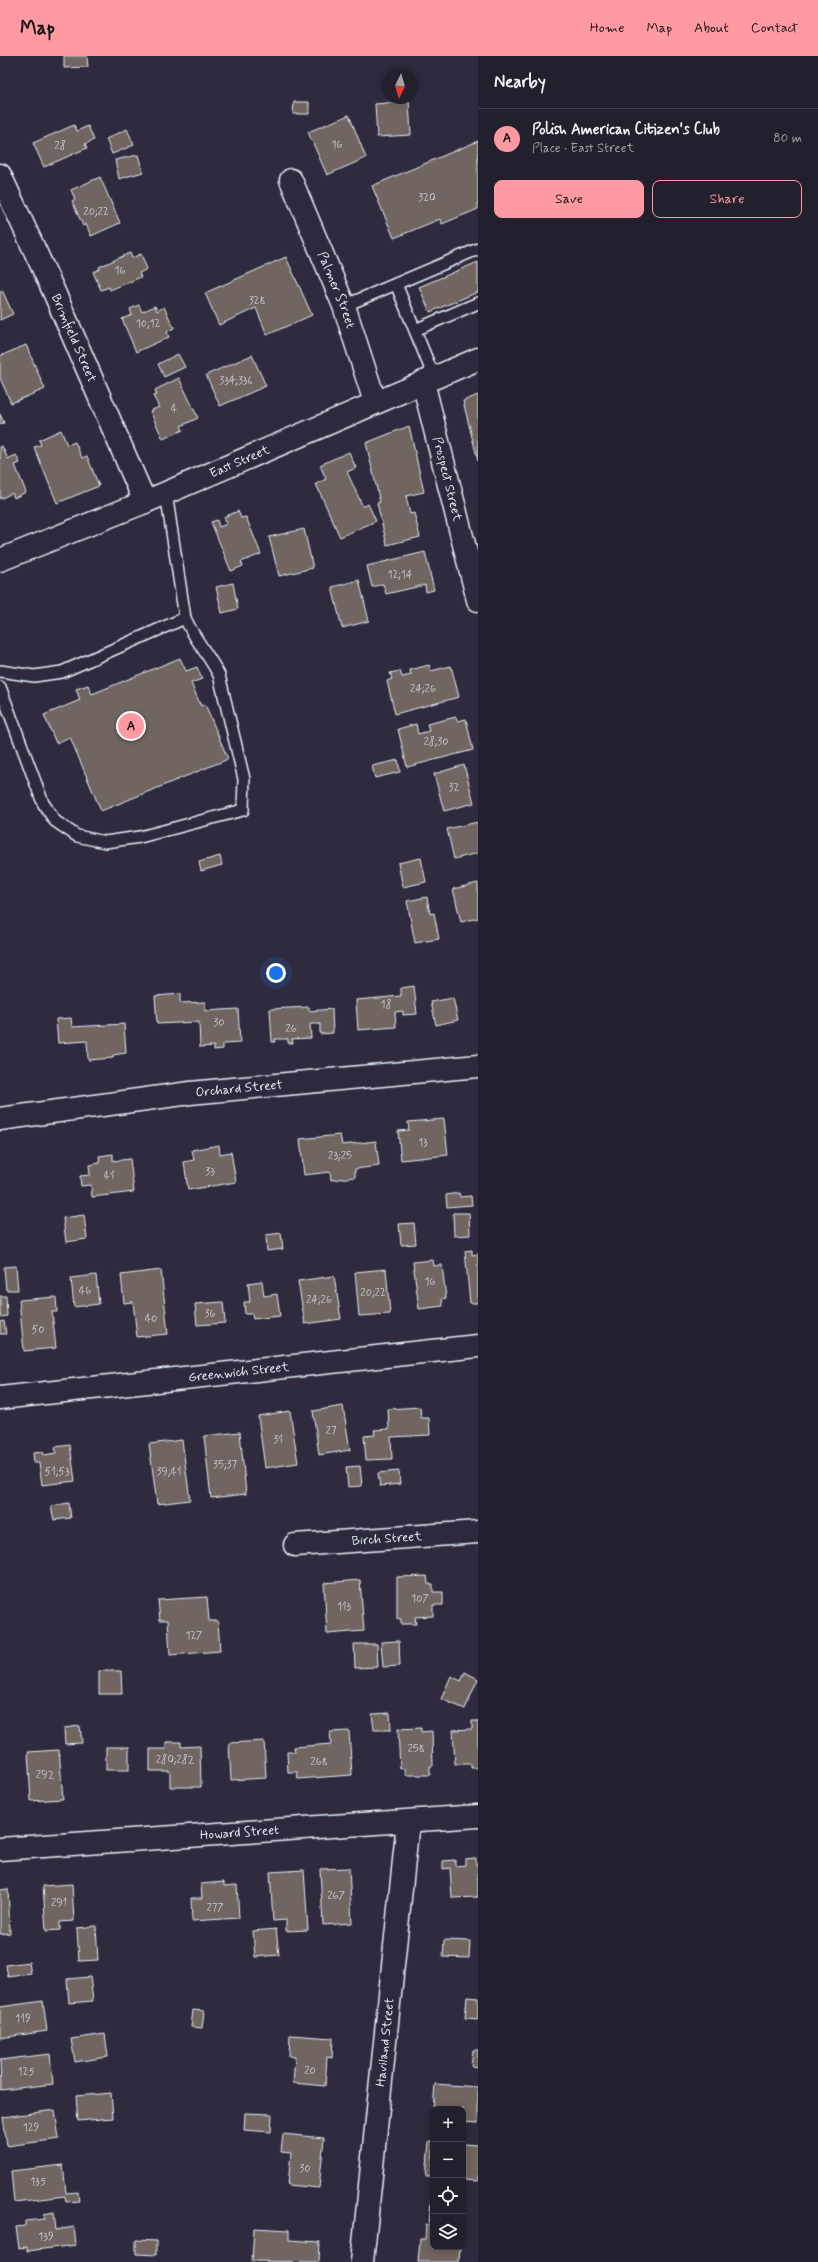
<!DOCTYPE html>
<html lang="en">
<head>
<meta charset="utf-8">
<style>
	:root { --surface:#23202e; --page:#2b2836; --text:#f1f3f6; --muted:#a3a3aa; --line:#403e4a; --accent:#ff9aa2 }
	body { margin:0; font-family:Mynerve,sans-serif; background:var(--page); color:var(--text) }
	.controls { position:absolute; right:12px; bottom:12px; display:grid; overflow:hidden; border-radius:8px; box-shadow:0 2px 10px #0003 }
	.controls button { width:36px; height:36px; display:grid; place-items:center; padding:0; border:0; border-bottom:1px solid var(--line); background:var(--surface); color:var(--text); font:20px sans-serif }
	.compass { position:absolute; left:382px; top:12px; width:36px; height:36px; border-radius:50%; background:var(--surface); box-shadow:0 2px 10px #0003; rotate:185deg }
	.you { position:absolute; left:276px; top:917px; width:14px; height:14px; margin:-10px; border:3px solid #fff; border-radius:50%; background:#1a73e8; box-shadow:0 0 0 6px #1a73e833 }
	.badge { display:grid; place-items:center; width:26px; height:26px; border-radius:50%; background:var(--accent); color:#111; font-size:13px; font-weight:700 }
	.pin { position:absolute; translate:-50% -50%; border:2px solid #fff; box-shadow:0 1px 4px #0006 }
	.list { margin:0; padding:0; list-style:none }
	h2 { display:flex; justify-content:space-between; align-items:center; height:52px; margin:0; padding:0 16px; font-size:17px }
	h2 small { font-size:13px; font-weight:400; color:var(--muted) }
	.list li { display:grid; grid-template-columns:26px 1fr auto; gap:12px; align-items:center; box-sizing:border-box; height:60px; padding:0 16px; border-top:1px solid var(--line) }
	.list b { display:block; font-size:15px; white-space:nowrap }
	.list p { margin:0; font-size:13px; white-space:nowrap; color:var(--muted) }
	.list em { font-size:13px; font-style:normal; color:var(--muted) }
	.actions { display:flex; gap:8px; padding:12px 16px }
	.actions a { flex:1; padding:9px 0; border:1px solid var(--accent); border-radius:8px; text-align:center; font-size:14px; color:var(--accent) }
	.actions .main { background:var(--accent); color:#111 }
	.icon { flex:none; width:22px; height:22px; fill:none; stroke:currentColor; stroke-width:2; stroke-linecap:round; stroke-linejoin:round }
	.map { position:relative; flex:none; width:478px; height:2206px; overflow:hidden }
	header { display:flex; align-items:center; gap:24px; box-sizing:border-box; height:56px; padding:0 20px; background:var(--accent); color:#111 }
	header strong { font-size:19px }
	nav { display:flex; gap:22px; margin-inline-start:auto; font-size:14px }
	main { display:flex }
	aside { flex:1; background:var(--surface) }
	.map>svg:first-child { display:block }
</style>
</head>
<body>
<header>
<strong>Map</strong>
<nav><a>Home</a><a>Map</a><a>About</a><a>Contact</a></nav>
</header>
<main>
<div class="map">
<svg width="478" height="2206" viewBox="0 0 478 2206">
	<rect width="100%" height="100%" fill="#2f2a3d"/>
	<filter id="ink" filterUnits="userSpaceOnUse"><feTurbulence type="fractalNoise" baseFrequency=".025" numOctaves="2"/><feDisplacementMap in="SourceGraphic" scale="8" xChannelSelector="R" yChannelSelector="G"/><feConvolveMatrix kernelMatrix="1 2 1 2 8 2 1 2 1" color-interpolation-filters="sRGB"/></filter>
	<g filter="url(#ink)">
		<g fill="#706560" stroke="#e8f1f8">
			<path d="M64,0H87L88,11L64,12Z"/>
			<path d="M409,45L411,79L377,81L375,48Z"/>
			<path d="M294,46H309V58H293Z"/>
			<path d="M349,59L366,102L327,119L308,76Z"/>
			<path d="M74,69L77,75L88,70L94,84L85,88L87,92L44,111L33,87Z"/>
			<path d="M127,73L134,89L112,98L106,83Z"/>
			<path d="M478,85V153L442,168L440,163L394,182L372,130Z"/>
			<path d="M138,99L143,116L119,123L115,104Z"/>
			<path d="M100,121L120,167L91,180L86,168L83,170L72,145L75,143L71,134Z"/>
			<path d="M130,197L132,202L141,198L147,213L139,217L141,221L110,234L109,231L101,234L93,216L100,213L99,211Z"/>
			<path d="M286,201L312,259L267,279L256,252L219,269L205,237Z"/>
			<path d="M478,206V236L430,256L419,231Z"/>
			<path d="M2,234L13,258L0,264V235Z"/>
			<path d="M139,249L142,256L155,250L157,255L164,251L174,272L167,276L169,281L136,296L122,263L132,259L130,253Z"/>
			<path d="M26,289L45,333L11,347L0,322V300Z"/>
			<path d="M178,298L185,311L164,321L158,308Z"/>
			<path d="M252,299L266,330L220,350L206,319Z"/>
			<path d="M179,322L198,362L181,370L183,374L163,383L150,355L159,351L153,340L157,339L155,334Z"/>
			<path d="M478,339V405L463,345Z"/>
			<path d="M0,358L4,367L0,368Z"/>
			<path d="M409,370L424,436L406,440L410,458L414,457L420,481L387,489L377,447L380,446L366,387Z"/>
			<path d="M61,374L67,389L75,386L82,402L87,400L99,430L57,447L34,391L41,389L39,384Z"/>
			<path d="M2,390L8,403L16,399L20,407L15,409L26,436L14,442L12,437L0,443V391Z"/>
			<path d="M349,396L356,412L347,416L363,451L368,448L376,465L340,481L316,428L326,423L320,409Z"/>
			<path d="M238,455L241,462L246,461L261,498L241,506L243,510L231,515L211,466L217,464L219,471L227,468L224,461Z"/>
			<path d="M304,473L313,512L279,520L269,481Z"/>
			<path d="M425,496L434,534L426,536L425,529L386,538L383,528L372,531L367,510Z"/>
			<path d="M359,524L369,565L342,572L332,531Z"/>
			<path d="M233,527L238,553L222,557L216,531Z"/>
			<path d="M180,602L186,615L197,611L202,623L191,627L201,650L205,648L228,703L101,755L70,681L56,687L44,659L80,644L76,633L88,629L92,638Z"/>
			<path d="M429,609L431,615L451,610L459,641L395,658L387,625L392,623L390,617L400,615L402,621L411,619L410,614Z"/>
			<path d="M456,661L457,665L466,663L473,694L407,711L398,673L416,668L418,678L429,675L427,668Z"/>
			<path d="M398,704L400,716L375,722L372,710Z"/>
			<path d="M464,709L474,747L444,755L434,718Z"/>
			<path d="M478,766V797L454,803L447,773Z"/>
			<path d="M220,800L222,809L201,815L199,806Z"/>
			<path d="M421,802L426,826L403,831L398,807Z"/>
			<path d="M478,827V862L461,866L453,833Z"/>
			<path d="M427,841L430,858L434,857L439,883L415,887L407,845Z"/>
			<path d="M414,930L417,958L403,959V955L395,956L396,971L358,974L356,944L401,940V932Z"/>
			<path d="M180,938V947L205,946V955L238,953L240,987L223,988V993L214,994V990L200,991L199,966L157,968L155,940Z"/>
			<path d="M453,942L458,964L436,969L431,946Z"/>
			<path d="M309,951V955L332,953L333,977L320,978V968H310L311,982L292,983L293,987H288V983H275V986H272L270,953Z"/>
			<path d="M71,962L72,971L124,968L126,997L113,999V1002L88,1004L87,985L58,987L56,963Z"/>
			<path d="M444,1063L448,1099L401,1104L398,1075L409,1074L408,1066Z"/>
			<path d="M340,1079L342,1089L376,1085L379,1110L355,1113V1121L331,1124L330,1116L304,1119L300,1083Z"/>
			<path d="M219,1089L220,1098L231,1096L236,1126L188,1134L184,1106L194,1104L192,1094Z"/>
			<path d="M113,1098V1105L130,1103L134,1136L92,1141L91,1129L81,1130L80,1120L90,1119L89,1109L100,1107L99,1100Z"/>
			<path d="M459,1137L460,1141L471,1140L472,1149L447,1151L446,1139Z"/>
			<path d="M453,1157H469L470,1179L454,1180Z"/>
			<path d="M84,1159L87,1183L66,1186L63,1162Z"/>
			<path d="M414,1167L416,1188L401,1189L399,1168Z"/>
			<path d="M281,1177L283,1193L267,1195L266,1179Z"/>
			<path d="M472,1194V1199L478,1198V1247H470L465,1195Z"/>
			<path d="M433,1204L434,1210L442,1209L446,1242L442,1243L443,1250L419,1253L413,1206Z"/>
			<path d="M16,1210L18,1234H6L4,1211Z"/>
			<path d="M386,1213L390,1258L359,1260L355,1216Z"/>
			<path d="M161,1214L168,1278L137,1281L133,1246L124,1247L121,1219Z"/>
			<path d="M96,1219L99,1248L74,1251L71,1222Z"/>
			<path d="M334,1220L341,1263L305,1268L298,1225Z"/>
			<path d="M262,1225L264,1240L277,1238L280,1260L253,1263L252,1258H245L244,1246H250L248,1227Z"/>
			<path d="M0,1240H6L7,1260L0,1261Z"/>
			<path d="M56,1241L57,1256H52L56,1292L24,1295L19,1244Z"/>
			<path d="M223,1246L225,1267L197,1269L195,1248Z"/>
			<path d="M4,1265L6,1278H0V1266Z"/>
			<path d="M343,1350L350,1394L319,1399L313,1355Z"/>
			<path d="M420,1351L421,1362H429L430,1379L391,1381L392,1403L366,1404L364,1380L375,1379L374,1374L389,1373L388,1353Z"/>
			<path d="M290,1355L298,1407L265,1412L258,1360Z"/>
			<path d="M240,1376L246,1438L211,1442L204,1380Z"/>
			<path d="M182,1384L190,1444L157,1448L149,1388Z"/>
			<path d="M70,1389L75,1425L42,1429L39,1407H34L33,1397L43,1396L44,1399L56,1397L55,1391Z"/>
			<path d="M360,1410L362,1430L348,1431L346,1411Z"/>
			<path d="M399,1415L400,1428L380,1430L378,1417Z"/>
			<path d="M69,1447L71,1462L54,1464L51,1450Z"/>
			<path d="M427,1520L428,1528H433V1536H443V1549H433V1560L415,1561L416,1568H401V1563H397V1521Z"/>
			<path d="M360,1524L364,1575L327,1578L324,1527Z"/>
			<path d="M207,1541L209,1565H218L220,1595L170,1599L168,1564H160L158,1544Z"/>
			<path d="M399,1585L400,1610L383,1611L381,1586Z"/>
			<path d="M354,1588H377L378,1611L355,1612Z"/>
			<path d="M99,1615H121L122,1638H99Z"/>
			<path d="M465,1616L478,1623L465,1653L441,1643L451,1620L461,1625Z"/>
			<path d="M390,1657L391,1674H374L372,1658Z"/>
			<path d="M472,1665H478V1712H471V1708H455L453,1674L472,1673Z"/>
			<path d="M80,1670L82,1687L65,1688L64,1672Z"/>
			<path d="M421,1672V1676L432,1675L433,1710H430V1719H406L405,1712L400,1713L398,1673Z"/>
			<path d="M349,1675L352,1719L298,1723L297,1716H288L287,1696H295L294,1691L331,1688L330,1676Z"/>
			<path d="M264,1685L266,1722L231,1724L229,1687Z"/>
			<path d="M166,1686H181V1691L200,1690L201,1731H170V1715H150V1693H166Z"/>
			<rect x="106" y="1691" width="23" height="23"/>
			<path d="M59,1694L63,1743L31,1745L28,1696Z"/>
			<path d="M476,1802V1809H478V1841L452,1842L450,1812L443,1813V1805L455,1804V1810L465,1809V1803Z"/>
			<path d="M349,1812L352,1867L323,1869L320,1813Z"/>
			<path d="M304,1814L308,1874L286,1875V1864L273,1865L270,1816Z"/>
			<path d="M224,1826V1830L237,1829L239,1862L192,1865L191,1842H202L201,1828Z"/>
			<path d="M72,1828L74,1865L60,1866V1874L46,1875L43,1830Z"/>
			<path d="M8,1833L10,1877L0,1878V1834Z"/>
			<path d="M96,1870L98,1904L79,1905L77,1872Z"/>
			<path d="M276,1873L279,1899L255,1901L253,1875Z"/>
			<path d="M444,1884L470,1885L469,1902L443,1901Z"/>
			<path d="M29,1906L31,1918L8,1921L6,1909Z"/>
			<path d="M90,1921L93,1945L69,1947L67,1923Z"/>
			<path d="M467,1941L478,1942V1963L465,1962Z"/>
			<path d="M43,1945L47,1975L0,1982V1951Z"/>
			<path d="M193,1954L204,1955L202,1972L191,1971Z"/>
			<path d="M105,1978L108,2001L75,2006L71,1983Z"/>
			<path d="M290,1979L333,1982L332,2002L327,2001L325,2030L293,2027L295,2001L289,2000Z"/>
			<path d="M473,1994H478V2011L471,2010Z"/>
			<path d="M50,1998L53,2028L1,2034L0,2004Z"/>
			<path d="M435,2028L478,2031V2067L463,2066V2053H433Z"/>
			<path d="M111,2037L113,2062L78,2065L76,2040Z"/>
			<path d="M55,2054L59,2083L7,2090L3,2061Z"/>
			<path d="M245,2057L272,2058L271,2076L244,2074Z"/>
			<path d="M283,2078L324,2082L319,2132L288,2129L291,2097L281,2096Z"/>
			<path d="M429,2085H433V2121H426Z"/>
			<path d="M463,2088L478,2089V2125L463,2124Z"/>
			<path d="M63,2109L66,2137L78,2136L79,2145L66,2146L65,2140L14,2146L11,2115Z"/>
			<path d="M431,2145H433V2191H460L459,2206H418L420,2183H425L426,2169H429Z"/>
			<path d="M54,2156L56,2174L74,2171L76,2189L27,2195V2191L19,2192L16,2171L25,2170V2165L45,2163L44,2158Z"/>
			<path d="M254,2172L289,2174V2184L320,2186L319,2206L252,2205Z"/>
			<path d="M136,2184L156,2185V2199L136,2198Z"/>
		</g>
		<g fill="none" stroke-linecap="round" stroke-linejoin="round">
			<g stroke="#e8f1f8" stroke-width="14">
				<g id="lane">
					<path d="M396,228L434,321"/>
					<path d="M344,250L478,193"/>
					<path d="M415,274L478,247"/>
					<path d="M0,615L34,620L62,616L185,562"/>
					<path d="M0,631L43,747L55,765L77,780L105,786L140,781L243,754L244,723L219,619C209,599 194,583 185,562L166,437"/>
				</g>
			</g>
			<g stroke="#e8f1f8" stroke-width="25">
				<g id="street">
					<path id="s1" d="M0,119L54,236L145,446"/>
					<path id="s2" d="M291,124L344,250L375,346"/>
					<path id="s3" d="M423,326L478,544"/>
					<path id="s4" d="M0,1063L190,1037L478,1010"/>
					<path id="s5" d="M0,1342L478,1290"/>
					<path id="s6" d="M295,1489L478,1476"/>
					<path id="s7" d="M0,1793L478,1760"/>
					<path id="s8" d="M362,2206L408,1766"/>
				</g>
			</g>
			<g stroke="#e8f1f8" stroke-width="25">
				<g id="secondary">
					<path id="s9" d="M0,504L145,446L478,303"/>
				</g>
			</g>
			<use href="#lane" stroke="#2f2a3d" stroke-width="11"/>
			<use href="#street" stroke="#2f2a3d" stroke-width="22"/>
			<use href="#secondary" stroke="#2f2a3d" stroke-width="22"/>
		</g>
	</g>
	<g text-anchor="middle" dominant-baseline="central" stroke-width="3" stroke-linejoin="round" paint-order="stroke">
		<g font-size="11" fill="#caced2">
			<text x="337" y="89">16</text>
			<text x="60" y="90">28</text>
			<text x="427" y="142">320</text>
			<text x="96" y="156">20;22</text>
			<text x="120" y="215">16</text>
			<text x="257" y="245">328</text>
			<text x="148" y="268">10;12</text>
			<text x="236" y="325">334;336</text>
			<text x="174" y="353">4</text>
			<text x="400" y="519">12;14</text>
			<text x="423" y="633">24;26</text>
			<text x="436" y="686">28;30</text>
			<text x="454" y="732">32</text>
			<text x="386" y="949">18</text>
			<text x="219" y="967">30</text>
			<text x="291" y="973">26</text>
			<text x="423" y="1087">13</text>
			<text x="340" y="1100">23;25</text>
			<text x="210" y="1116">33</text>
			<text x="109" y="1120">41</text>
			<text x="430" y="1226">16</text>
			<text x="85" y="1235">46</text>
			<text x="373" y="1237">20;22</text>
			<text x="319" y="1244">24;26</text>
			<text x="210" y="1258">36</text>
			<text x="151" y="1263">40</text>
			<text x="38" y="1274">50</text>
			<text x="331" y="1375">27</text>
			<text x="278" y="1384">31</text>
			<text x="225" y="1409">35;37</text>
			<text x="57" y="1416">51;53</text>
			<text x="169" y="1416">39;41</text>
			<text x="420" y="1543">107</text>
			<text x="344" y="1551">113</text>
			<text x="194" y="1580">127</text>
			<text x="416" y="1693">258</text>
			<text x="175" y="1704">280;282</text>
			<text x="319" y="1706">268</text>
			<text x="45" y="1719">292</text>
			<text x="336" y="1840">267</text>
			<text x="59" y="1847">291</text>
			<text x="215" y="1852">277</text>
			<text x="23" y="1963">119</text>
			<text x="310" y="2015">20</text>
			<text x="26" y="2016">125</text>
			<text x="31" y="2072">129</text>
			<text x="305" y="2113">30</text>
			<text x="38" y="2126">135</text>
			<text x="46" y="2181">139</text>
		</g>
		<g font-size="13" fill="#e8f1f8" stroke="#2f2a3d">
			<text stroke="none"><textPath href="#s2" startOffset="119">Palmer Street</textPath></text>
			<text stroke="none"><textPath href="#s1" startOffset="179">Brimfield Street</textPath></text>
			<text stroke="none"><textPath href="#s9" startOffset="259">East Street</textPath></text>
			<text stroke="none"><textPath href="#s3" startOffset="100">Prospect Street</textPath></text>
			<text stroke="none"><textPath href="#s4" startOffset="241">Orchard Street</textPath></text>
			<text stroke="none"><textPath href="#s5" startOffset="240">Greenwich Street</textPath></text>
			<text stroke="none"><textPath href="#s6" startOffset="92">Birch Street</textPath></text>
			<text stroke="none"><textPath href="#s7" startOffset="240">Howard Street</textPath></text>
			<text stroke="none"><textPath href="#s8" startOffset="221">Haviland Street</textPath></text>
		</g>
	</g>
</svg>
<div class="controls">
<button>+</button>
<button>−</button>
<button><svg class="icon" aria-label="locate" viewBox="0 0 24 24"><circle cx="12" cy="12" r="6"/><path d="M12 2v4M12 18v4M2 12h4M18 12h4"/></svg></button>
<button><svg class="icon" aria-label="layers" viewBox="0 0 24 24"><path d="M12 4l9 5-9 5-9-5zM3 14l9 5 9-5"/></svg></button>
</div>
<svg class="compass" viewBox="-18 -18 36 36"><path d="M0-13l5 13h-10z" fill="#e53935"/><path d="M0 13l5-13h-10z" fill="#a3a3aa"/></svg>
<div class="you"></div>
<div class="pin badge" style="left:131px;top:670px">A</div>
</div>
<aside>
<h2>Nearby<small></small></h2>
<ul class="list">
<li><span class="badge">A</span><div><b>Polish American Citizen's Club</b><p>Place · East Street</p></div><em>80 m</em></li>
</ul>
<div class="actions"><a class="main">Save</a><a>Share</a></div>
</aside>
</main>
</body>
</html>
